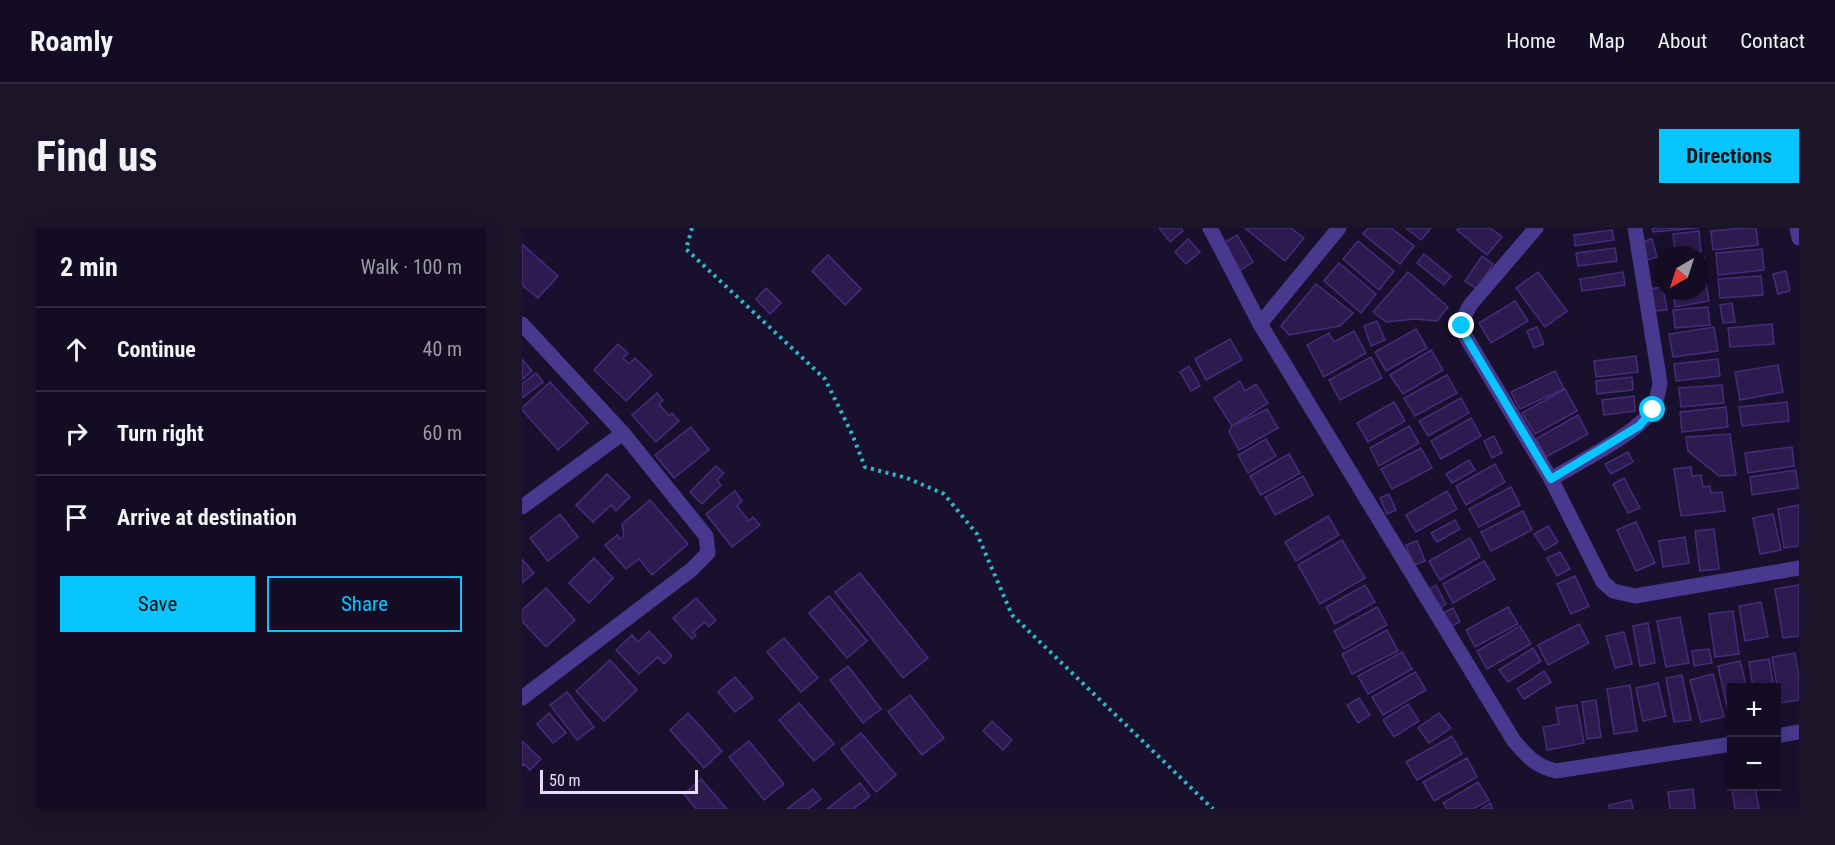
<!DOCTYPE html>
<html lang="en">
<head>
<meta charset="utf-8">
<style>
	:root { --surface:#130c22; --page:#1c152a; --text:#f1f3f6; --muted:#9d9ba5; --line:#322c40; --accent:#09c5ff }
	body { margin:0; font-family:"Roboto Condensed",sans-serif; background:var(--page); color:var(--text) }
	.controls { position:absolute; right:18px; bottom:18px; display:grid; overflow:hidden; border-radius:0px; box-shadow:0 3px 15px #0003 }
	.controls button { width:54px; height:54px; display:grid; place-items:center; padding:0; border:0; border-bottom:2px solid var(--line); background:var(--surface); color:var(--text); font:30px sans-serif }
	.compass { position:absolute; left:1133px; top:18px; width:54px; height:54px; border-radius:50%; background:var(--surface); box-shadow:0 3px 15px #0003; rotate:219deg }
	.scale { position:absolute; left:18px; bottom:15px; width:158px; box-sizing:border-box; padding-left:6px; border:3px solid #e5ddff; border-top:0; font-size:16px; line-height:21px; white-space:nowrap; color:#e5ddff; -webkit-text-stroke:4px #19102d; paint-order:stroke }
	.stop { position:absolute; width:18px; height:18px; margin:-14px; border:4px solid #09c5ff; border-radius:50%; background:#fff }
	.stop.end { background:#09c5ff; border-color:#fff; box-shadow:0 2px 6px #0008 }
	.list { margin:0; padding:0; list-style:none }
	h2 { display:flex; justify-content:space-between; align-items:center; height:78px; margin:0; padding:0 24px; font-size:26px }
	h2 small { font-size:20px; font-weight:400; color:var(--muted) }
	.list li { display:grid; grid-template-columns:39px 1fr auto; gap:18px; align-items:center; box-sizing:border-box; height:84px; padding:0 24px; border-top:2px solid var(--line) }
	.list b { display:block; font-size:22px; white-space:nowrap }
	.list em { font-size:20px; font-style:normal; color:var(--muted) }
	.actions { display:flex; gap:12px; padding:18px 24px }
	.actions a { flex:1; padding:14px 0; border:2px solid var(--accent); border-radius:0px; text-align:center; font-size:21px; color:var(--accent) }
	.actions .main { background:var(--accent); color:#111 }
	.icon { flex:none; width:33px; height:33px; fill:none; stroke:currentColor; stroke-width:2; stroke-linecap:round; stroke-linejoin:round }
	.map { position:relative; flex:none; width:1277px; height:581px; overflow:hidden; border-radius:0px }
	header { display:flex; align-items:center; gap:36px; box-sizing:border-box; height:84px; padding:0 30px; background:var(--surface); border-bottom:2px solid var(--line) }
	header strong { font-size:28px }
	nav { display:flex; gap:33px; margin-inline-start:auto; font-size:21px }
	.intro { display:flex; align-items:center; justify-content:space-between; box-sizing:border-box; height:144px; padding:0 36px }
	h1 { margin:0; font-size:42px }
	.button { padding:15px 27px; border-radius:0px; background:var(--accent); color:#111; font-size:21px; font-weight:700 }
	main { display:flex; gap:36px; padding:0 36px }
	aside { flex:1; background:var(--surface); border-radius:0px; box-shadow:0 3px 15px #0003 }
	.map>svg:first-child { display:block }
</style>
</head>
<body>
<header>
<strong>Roamly</strong>
<nav><a>Home</a><a>Map</a><a>About</a><a>Contact</a></nav>
</header>
<div class="intro"><h1>Find us</h1><a class="button">Directions</a></div>
<main>
<aside>
<h2>2 min<small>Walk · 100 m</small></h2>
<ul class="list">
<li><svg class="icon" aria-label="ahead" viewBox="0 0 24 24"><path d="M12 20V5M6 11l6-6 6 6"/></svg><div><b>Continue</b></div><em>40 m</em></li>
<li><svg class="icon" aria-label="right" viewBox="0 0 24 24"><path d="M7 20v-9h11M14 6l5 5-5 5"/></svg><div><b>Turn right</b></div><em>60 m</em></li>
<li><svg class="icon" aria-label="arrive" viewBox="0 0 24 24"><path d="M6 21V4h12l-3 4 3 4H6"/></svg><div><b>Arrive at destination</b></div></li>
</ul>
<div class="actions"><a class="main">Save</a><a>Share</a></div>
</aside>
<div class="map">
<svg width="1277" height="581" viewBox="0 0 1277 581">
	<rect width="100%" height="100%" fill="#19102d"/>
	<g fill="#2d1b4f" stroke="#472c7c" stroke-width="1.5">
		<path d="M637,0H659L661,3L648,14Z"/>
		<path d="M723,0H769L782,10L763,33Z"/>
		<path d="M846,0H869L892,18L878,36L841,6Z"/>
		<path d="M884,0H909L899,12Z"/>
		<path d="M936,0H968L980,9L965,27L935,2Z"/>
		<path d="M1130,0H1177L1131,4Z"/>
		<path d="M1221,0H1234L1236,17L1191,22L1189,3Z"/>
		<path d="M1090,2L1092,12L1053,18L1052,7Z"/>
		<path d="M1177,3L1179,24L1153,26L1151,6Z"/>
		<path d="M715,7L731,34L717,43L700,16Z"/>
		<path d="M666,11L678,24L664,36L653,24Z"/>
		<path d="M1130,11L1135,29L1124,32L1119,14Z"/>
		<path d="M836,13L872,43L857,62L821,31Z"/>
		<path d="M0,16L36,48L16,70L0,57Z"/>
		<path d="M1093,20L1095,33L1056,38L1054,25Z"/>
		<path d="M1240,21L1242,42L1196,47L1194,25Z"/>
		<path d="M902,26L929,48L922,57L895,35Z"/>
		<path d="M306,27L339,61L323,77L290,43Z"/>
		<path d="M960,28L971,36L955,61L943,53Z"/>
		<path d="M1182,29L1184,48L1178,49V30Z"/>
		<path d="M1142,33V53H1139L1137,34Z"/>
		<path d="M817,35L854,66L839,85L802,53Z"/>
		<path d="M1264,43L1268,63L1256,66L1251,46Z"/>
		<path d="M886,44L926,79L915,93L893,91L864,94L851,84Z"/>
		<path d="M1016,44L1045,83L1023,99L994,60Z"/>
		<path d="M1101,44L1103,57L1060,63L1058,51Z"/>
		<path d="M1239,48L1241,67L1198,70L1196,51Z"/>
		<path d="M1184,55L1187,73L1153,79L1151,63H1178V56Z"/>
		<path d="M794,56L831,85L818,98L767,107L759,98Z"/>
		<path d="M1141,59L1145,82L1131,83L1127,61Z"/>
		<path d="M244,60L259,75L248,86L234,71Z"/>
		<path d="M993,73L1006,93L969,115L957,95Z"/>
		<path d="M1210,75L1213,94L1201,95L1198,77Z"/>
		<path d="M1186,79L1188,97L1153,100L1151,82Z"/>
		<path d="M855,93L863,112L849,118L842,98Z"/>
		<path d="M1250,96L1252,116L1208,119L1206,100Z"/>
		<path d="M1015,99L1022,116L1012,120L1005,103Z"/>
		<path d="M1192,99L1196,123L1151,129L1147,106Z"/>
		<path d="M894,101L905,120L864,143L853,124Z"/>
		<path d="M832,103L844,125L802,149L785,117L807,105L812,114Z"/>
		<path d="M708,111L720,132L684,152L673,131Z"/>
		<path d="M96,116L106,125L101,130L107,136L113,130L130,147L104,173L72,142Z"/>
		<path d="M909,122L921,142L881,166L868,147Z"/>
		<path d="M1114,128L1116,144L1074,149L1072,133Z"/>
		<path d="M849,129L860,150L818,172L807,152Z"/>
		<path d="M0,131L10,143L0,152Z"/>
		<path d="M1196,131L1198,148L1154,153L1152,136Z"/>
		<path d="M1256,137L1261,164L1218,172L1213,144Z"/>
		<path d="M667,138L678,158L669,163L658,144Z"/>
		<path d="M1033,143L1042,161L998,181L989,164Z"/>
		<path d="M14,145L21,154L0,170V156Z"/>
		<path d="M925,147L935,165L893,188L882,170Z"/>
		<path d="M1110,149L1111,162L1075,166L1074,153Z"/>
		<path d="M718,153L723,163L734,156L746,175L710,198L692,170Z"/>
		<path d="M28,154L66,195L36,222L0,182V180Z"/>
		<path d="M1200,157L1202,175L1159,179L1157,160Z"/>
		<path d="M1043,161L1055,183L1013,206L1000,185Z"/>
		<path d="M135,165L141,172L137,176L147,188L150,185L157,193L134,214L110,187Z"/>
		<path d="M1112,168L1113,183L1082,187L1080,172Z"/>
		<path d="M939,170L947,185L906,208L897,193Z"/>
		<path d="M872,174L883,193L846,214L835,195Z"/>
		<path d="M1265,174L1267,193L1220,198L1217,179Z"/>
		<path d="M1204,179L1206,199L1160,204L1158,184Z"/>
		<path d="M745,181L756,200L717,222L707,204L710,198Z"/>
		<path d="M1056,187L1066,206L1024,229L1014,211Z"/>
		<path d="M949,190L959,208L919,231L909,213Z"/>
		<path d="M887,198L897,215L857,238L848,220Z"/>
		<path d="M169,199L187,222L152,250L133,227Z"/>
		<path d="M1208,206L1214,247L1197,248L1166,223L1164,209Z"/>
		<path d="M972,208L980,225L970,230L962,213Z"/>
		<path d="M744,211L754,228L726,245L716,227Z"/>
		<path d="M1270,219L1272,238L1226,245L1223,225Z"/>
		<path d="M899,220L910,240L870,261L859,241Z"/>
		<path d="M1106,224L1111,234L1089,246L1083,236Z"/>
		<path d="M767,226L778,245L739,267L728,248Z"/>
		<path d="M947,232L953,242L930,255L924,246Z"/>
		<path d="M973,236L983,254L944,277L934,258Z"/>
		<path d="M194,238L202,245L195,252L199,257L180,276L168,264Z"/>
		<path d="M1169,239L1170,248L1179,247L1181,259L1188,258L1189,265L1200,264L1203,283L1159,288L1152,241Z"/>
		<path d="M1274,242L1276,260L1230,267L1228,249Z"/>
		<path d="M85,246L108,269L94,283L89,277L71,294L54,277Z"/>
		<path d="M781,248L791,267L753,287L743,269Z"/>
		<path d="M1102,250L1118,280L1106,285L1091,256Z"/>
		<path d="M989,259L998,277L957,299L947,281Z"/>
		<path d="M213,263L220,273L215,278L227,293L231,289L238,297L210,319L184,286Z"/>
		<path d="M925,263L935,281L894,304L884,287Z"/>
		<path d="M867,266L874,282L865,286L858,270Z"/>
		<path d="M128,272L166,316L130,347L117,331L104,341L83,317L95,307L98,311L102,308L100,296Z"/>
		<path d="M1277,277V318L1262,320L1256,281Z"/>
		<path d="M1001,283L1010,302L969,323L959,304Z"/>
		<path d="M38,286L56,309L26,333L8,310Z"/>
		<path d="M1251,286L1259,322L1238,326L1231,290Z"/>
		<path d="M806,288L817,307L774,333L763,314Z"/>
		<path d="M933,292L938,301L915,314L909,305Z"/>
		<path d="M1114,294L1133,335L1114,343L1095,302Z"/>
		<path d="M1026,298L1036,314L1023,322L1012,306Z"/>
		<path d="M1192,301L1197,341L1178,343L1173,303Z"/>
		<path d="M1163,309L1167,335L1141,339L1137,313Z"/>
		<path d="M948,310L958,329L918,352L907,333Z"/>
		<path d="M820,312L843,350L798,376L776,337Z"/>
		<path d="M895,313L903,333L892,337L884,317Z"/>
		<path d="M1038,324L1048,341L1035,348L1025,330Z"/>
		<path d="M72,330L91,350L67,375L47,355Z"/>
		<path d="M0,331L12,345L0,355Z"/>
		<path d="M962,333L973,351L931,375L921,356Z"/>
		<path d="M338,345L406,430L381,450L313,364Z"/>
		<path d="M1053,348L1067,378L1049,386L1035,356Z"/>
		<path d="M843,357L853,374L813,396L804,379Z"/>
		<path d="M914,357L924,376L918,380L907,362Z"/>
		<path d="M1277,357V408L1261,410L1253,361Z"/>
		<path d="M24,360L53,392L24,419L0,393V382Z"/>
		<path d="M307,368L345,413L325,430L287,385Z"/>
		<path d="M174,370L194,392L187,399L183,394L171,404L174,407L170,411L151,390Z"/>
		<path d="M1239,374L1246,409L1223,413L1217,378Z"/>
		<path d="M855,379L865,397L822,421L812,403Z"/>
		<path d="M986,379L996,396L953,419L944,402Z"/>
		<path d="M931,380L938,394L928,399L921,385Z"/>
		<path d="M1211,383L1217,426L1193,429L1187,386Z"/>
		<path d="M1158,389L1167,435L1144,439L1135,393Z"/>
		<path d="M1126,395L1133,435L1118,438L1111,398Z"/>
		<path d="M1057,396L1067,415L1026,437L1016,417Z"/>
		<path d="M998,398L1009,416L965,441L955,423Z"/>
		<path d="M865,402L876,423L830,446L820,426Z"/>
		<path d="M127,403L150,428L142,436L136,429L117,446L94,422L110,407L116,414Z"/>
		<path d="M1102,404L1110,436L1093,440L1084,408Z"/>
		<path d="M262,410L296,450L279,464L245,424Z"/>
		<path d="M1011,420L1019,433L986,454L977,442Z"/>
		<path d="M1187,421L1190,435L1172,438L1170,423Z"/>
		<path d="M880,424L890,441L846,466L836,448Z"/>
		<path d="M1273,425L1277,449V472L1258,475L1250,429Z"/>
		<path d="M1247,431L1252,460H1231L1227,434Z"/>
		<path d="M88,432L115,462L82,493L54,463Z"/>
		<path d="M1218,433L1225,460H1210V486L1207,487L1196,438Z"/>
		<path d="M326,438L359,481L341,495L308,452Z"/>
		<path d="M1022,443L1029,454L1002,471L995,461Z"/>
		<path d="M893,444L904,462L861,487L850,469Z"/>
		<path d="M1191,446L1202,489L1179,494L1168,452Z"/>
		<path d="M1160,447L1169,492L1152,494L1144,450Z"/>
		<path d="M213,449L231,470L213,484L196,464Z"/>
		<path d="M1136,455L1144,488L1121,493L1114,460Z"/>
		<path d="M1108,457L1115,503L1092,506L1085,461Z"/>
		<path d="M45,464L72,499L55,512L28,477Z"/>
		<path d="M388,467L422,510L400,527L366,484Z"/>
		<path d="M837,470L848,487L836,495L825,477Z"/>
		<path d="M1074,472L1079,509L1065,511L1060,474Z"/>
		<path d="M277,475L312,516L292,533L257,492Z"/>
		<path d="M886,476L897,493L872,509L861,492Z"/>
		<path d="M1055,477L1062,515L1025,522L1021,499L1037,496L1034,480Z"/>
		<path d="M27,485L44,505L31,515L15,496Z"/>
		<path d="M166,485L200,523L182,540L148,502Z"/>
		<path d="M917,485L929,500L907,515L896,500Z"/>
		<path d="M470,493L490,512L481,522L461,503Z"/>
		<path d="M339,505L374,547L354,564L319,521Z"/>
		<path d="M930,508L940,526L895,552L884,534Z"/>
		<path d="M0,513L19,531L8,542L2,536L0,538Z"/>
		<path d="M227,513L262,556L242,572L207,529Z"/>
		<path d="M945,530L955,549L912,573L901,554Z"/>
		<path d="M179,551L205,581H174L162,566Z"/>
		<path d="M956,554L967,572L951,581H925L921,575Z"/>
		<path d="M1209,554L1210,558H1233L1237,581H1213Z"/>
		<path d="M338,555L348,568L331,581H305Z"/>
		<path d="M291,561L299,571L286,581H265Z"/>
		<path d="M1171,561L1173,581H1148L1146,564Z"/>
		<path d="M1109,572L1111,581H1088L1087,577Z"/>
		<path d="M968,575L971,581H959Z"/>
	</g>
	<g fill="none" stroke-linecap="round" stroke-linejoin="round">
		<path stroke="#2bbac5" stroke-width="4" stroke-dasharray="3 4.5" stroke-linecap="butt" d="M170,0L164,21L303,151L330,206L343,239L385,250L422,266L455,306L490,387L691,581"/>
		<g stroke="#48398e" stroke-width="15">
			<path d="M688,0L738,96L992,513C1006,529 1013,538 1034,543L1210,516"/>
			<path d="M1014,0L949,76C942,87 939,94 942,106L1029,251L1081,354L1091,363L1113,368L1277,340"/>
			<path d="M1275,0L1277,10"/>
			<path d="M0,96L101,205L184,308L186,325L169,342L0,470"/>
			<path d="M738,96L817,0"/>
			<path d="M1029,251C1054,236 1116,205 1130,182C1135,174 1136,165 1138,155L1113,0"/>
			<path d="M0,279L101,205"/>
			<path d="M1254,508L1277,504"/>
		</g>
	</g>
	<g fill="none" stroke-linecap="round" stroke-linejoin="round">
		<path stroke="#09c5ff" stroke-width="8" d="M940,98L942,106L1029,251L1117,198L1131,182"/>
	</g>
</svg>
<div class="controls">
<button>+</button>
<button>−</button>
</div>
<svg class="compass" viewBox="-18 -18 36 36"><path d="M0-13l5 13h-10z" fill="#e53935"/><path d="M0 13l5-13h-10z" fill="#9d9ba5"/></svg>
<div class="scale">50 m</div>
<div class="stop" style="left:1131px;top:182px"></div>
<div class="stop end" style="left:940px;top:98px"></div>
</div>
</main>
</body>
</html>
